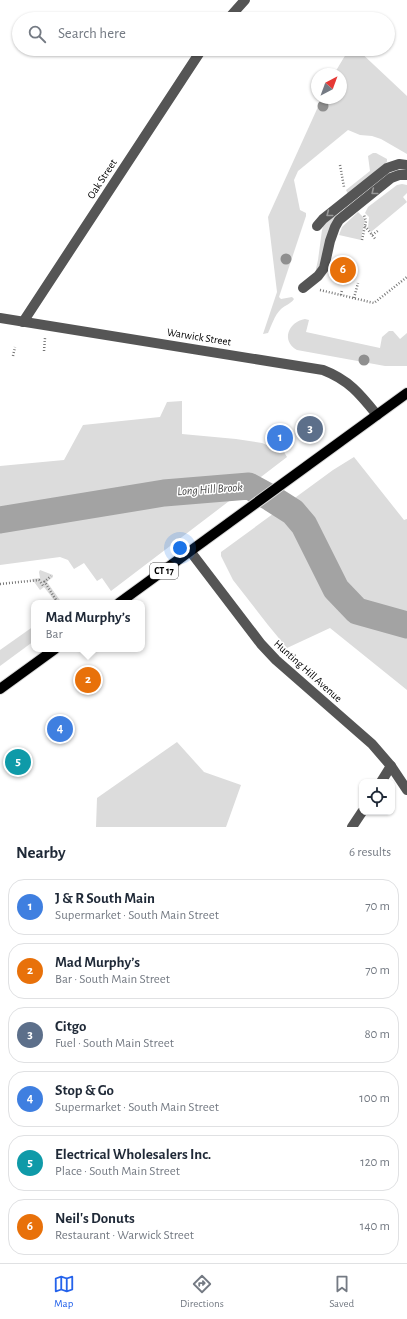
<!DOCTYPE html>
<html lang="en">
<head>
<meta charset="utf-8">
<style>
	:root { --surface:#fff; --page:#f6f6f7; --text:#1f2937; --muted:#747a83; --line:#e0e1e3; --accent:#2563eb }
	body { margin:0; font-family:"Alegreya Sans",sans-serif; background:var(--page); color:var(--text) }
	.controls { position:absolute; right:12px; bottom:12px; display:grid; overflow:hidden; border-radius:8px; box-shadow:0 1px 3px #0004 }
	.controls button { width:36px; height:36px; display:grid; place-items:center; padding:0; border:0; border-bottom:1px solid var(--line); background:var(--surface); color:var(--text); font:20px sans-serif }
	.compass { position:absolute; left:311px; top:68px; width:36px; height:36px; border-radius:50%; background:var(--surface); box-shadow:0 1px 3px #0004; rotate:41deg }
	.you { position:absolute; left:180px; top:548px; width:14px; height:14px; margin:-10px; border:3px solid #fff; border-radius:50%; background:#1a73e8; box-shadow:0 0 0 6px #1a73e833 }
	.badge { display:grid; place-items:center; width:26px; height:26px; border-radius:50%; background:var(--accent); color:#fff; font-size:13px; font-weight:700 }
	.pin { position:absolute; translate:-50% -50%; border:2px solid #fff; box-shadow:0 1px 4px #0006 }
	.popup { position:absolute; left:31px; top:600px; width:114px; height:52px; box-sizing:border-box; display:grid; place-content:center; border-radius:8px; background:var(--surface); filter:drop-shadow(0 1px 3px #0005); font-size:13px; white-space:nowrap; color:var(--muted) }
	.popup b { font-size:15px; color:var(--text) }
	.popup::after { content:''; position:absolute; left:50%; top:100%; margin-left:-8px; border:8px solid transparent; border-top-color:var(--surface) }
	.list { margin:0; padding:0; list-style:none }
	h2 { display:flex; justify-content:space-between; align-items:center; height:52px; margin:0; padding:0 16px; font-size:17px }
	h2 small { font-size:13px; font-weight:400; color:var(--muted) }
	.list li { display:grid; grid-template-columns:26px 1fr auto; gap:12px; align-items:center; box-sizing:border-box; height:56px; margin:0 8px 8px; padding:0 8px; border:1px solid var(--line); border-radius:16px }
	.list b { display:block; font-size:15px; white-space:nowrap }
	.list p { margin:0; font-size:13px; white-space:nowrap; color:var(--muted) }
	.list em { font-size:13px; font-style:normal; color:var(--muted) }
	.icon { flex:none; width:22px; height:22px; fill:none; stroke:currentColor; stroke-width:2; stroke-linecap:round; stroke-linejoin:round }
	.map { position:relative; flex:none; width:407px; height:827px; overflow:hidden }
	.search { position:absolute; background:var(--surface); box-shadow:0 1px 3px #0004; left:12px; right:12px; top:12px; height:44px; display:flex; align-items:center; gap:10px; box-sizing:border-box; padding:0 14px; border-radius:22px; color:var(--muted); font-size:15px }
	.sheet { height:436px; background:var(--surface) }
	nav { display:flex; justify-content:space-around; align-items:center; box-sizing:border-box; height:56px; border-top:1px solid var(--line); background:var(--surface); font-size:11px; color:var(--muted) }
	nav a { display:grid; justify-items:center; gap:2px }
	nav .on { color:var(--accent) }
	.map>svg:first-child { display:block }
</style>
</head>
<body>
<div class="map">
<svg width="407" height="827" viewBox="0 0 407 827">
	<rect width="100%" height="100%" fill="#fff"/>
	<g fill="#dcdcdc">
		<path d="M349,49H357L407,96V154L381,139L372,136L360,135L348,130L298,171L294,180L300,210L306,213V216L279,297L281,299L292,297L294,299C291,304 285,305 281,309C274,316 272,325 268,333L263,334L277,292L268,217L322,98H341V74H334Z"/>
		<path d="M373,153H376L387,159V162L348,194L346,190L370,171L368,156Z"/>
		<path d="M402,184L407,185V193L403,197L407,202L371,232L368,228L369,217L365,213L368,207L397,185Z"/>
		<path d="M358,212L365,219L361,240L339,235L342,227Z"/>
		<path d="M334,216L336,218L320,269L317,271L316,269L318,260L322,230L324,224Z"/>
		<path d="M305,319L309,320L306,332L380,348L382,337L389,331H393L400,339L407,333V366H385L297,350C281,341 288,322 305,319Z"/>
		<path d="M182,401V434L236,439L262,443L284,452L287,457L111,591L102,578L97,581L84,563L74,569L68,560L60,557L0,565V466L64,460L83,425L160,417L167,402Z"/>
		<path d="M354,457L404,520L407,519V690L330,628L287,648L268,625L233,580L221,556V552L333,470Z"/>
		<path d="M40,570L53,575V577L47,582L62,603H49L54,600L44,587L40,590L32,579L40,578L39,572Z"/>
		<path d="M34,626V641L0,666V650Z"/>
		<path d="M177,742L204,772L241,785L226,827H96L97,798Z"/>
	</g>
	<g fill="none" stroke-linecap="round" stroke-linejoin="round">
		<path stroke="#a3a3a3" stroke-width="27" d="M0,520L164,493L249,486L271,498L293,512L304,525L336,589L357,611L407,625"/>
		<g stroke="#dbdbdb" stroke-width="12">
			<g id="major">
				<path d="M119,603L407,393"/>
				<path d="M0,689L55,649"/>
			</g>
		</g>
		<g stroke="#777" stroke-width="2.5" stroke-dasharray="1 2" stroke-linecap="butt">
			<path d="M340,165L344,187"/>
			<path d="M365,226L376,240"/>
			<path d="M372,235L379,230"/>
			<path d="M362,240L366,221L364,215"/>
			<path d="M320,290L374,303L407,277"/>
			<path d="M341,295L342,290"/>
			<path d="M354,298L358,283"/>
			<path d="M44,351L45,338"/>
			<path d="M13,356L15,347"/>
			<path d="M44,581L58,603"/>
			<path d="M44,582L51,576"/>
			<path d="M0,584L39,580L44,587"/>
		</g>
		<g stroke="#555" stroke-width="10">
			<path d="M228,19L245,0"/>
			<path d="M317,226L323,219L387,168L399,164L407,165"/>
			<path d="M303,288L318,276L324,268L330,241L335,227L339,220L391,178L399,175H407"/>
			<path d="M0,318L323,370C349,380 360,394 377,415"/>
			<path d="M23,322L202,49"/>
			<path d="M190,551L261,644L276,660L372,744L391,766L407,790"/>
			<path d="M381,782L391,766"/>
			<path d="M352,827L362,812"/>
		</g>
		<use href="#major" stroke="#000" stroke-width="10"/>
	</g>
	<g fill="#8f8f8f">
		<circle cx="323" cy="106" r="5.5"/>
		<circle cx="286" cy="259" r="5.5"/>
		<circle cx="364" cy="360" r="5.5"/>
	</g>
	<defs><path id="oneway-chevron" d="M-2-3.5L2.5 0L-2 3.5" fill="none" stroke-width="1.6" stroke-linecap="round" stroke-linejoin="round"/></defs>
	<g stroke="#999">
		<use href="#oneway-chevron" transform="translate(374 192) rotate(141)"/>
		<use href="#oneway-chevron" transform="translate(329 214) rotate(142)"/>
	</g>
	<g text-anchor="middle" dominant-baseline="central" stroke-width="3" stroke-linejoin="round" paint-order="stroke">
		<rect fill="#fff" stroke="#4c4c4c" stroke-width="1" x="150" y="563" width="28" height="16" rx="3"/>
		<g font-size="10" font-weight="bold" fill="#000">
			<text x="164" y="571">CT 17</text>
		</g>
		<g font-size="11" fill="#000" stroke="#fff">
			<text transform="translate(102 179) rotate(-57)">Oak Street</text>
			<text transform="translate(199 337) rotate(9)">Warwick Street</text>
			<text transform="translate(308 671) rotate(42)">Hunting Hill Avenue</text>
		</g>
		<g font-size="12" font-style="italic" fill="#444" stroke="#fff">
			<text transform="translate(210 489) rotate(-4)">Long Hill Brook</text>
		</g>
	</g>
</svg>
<div class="controls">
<button><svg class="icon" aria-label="locate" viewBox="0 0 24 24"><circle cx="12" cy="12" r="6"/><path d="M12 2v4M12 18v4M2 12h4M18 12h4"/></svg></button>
</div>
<svg class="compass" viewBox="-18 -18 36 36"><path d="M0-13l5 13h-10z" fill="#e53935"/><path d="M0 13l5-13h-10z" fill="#747a83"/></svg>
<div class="you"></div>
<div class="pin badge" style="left:280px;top:438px;background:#3f7fe0">1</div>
<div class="pin badge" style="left:88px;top:680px;background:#e8710a">2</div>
<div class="popup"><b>Mad Murphy’s</b>Bar</div>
<div class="pin badge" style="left:310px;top:429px;background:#5c6f8a">3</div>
<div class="pin badge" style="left:60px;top:729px;background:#3f7fe0">4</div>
<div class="pin badge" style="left:18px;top:762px;background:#0f9aa8">5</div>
<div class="pin badge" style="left:343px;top:270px;background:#e8710a">6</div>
<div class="search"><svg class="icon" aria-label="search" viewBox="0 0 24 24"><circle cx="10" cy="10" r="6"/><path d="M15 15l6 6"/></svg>Search here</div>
</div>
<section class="sheet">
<h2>Nearby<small>6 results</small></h2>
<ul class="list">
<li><span class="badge" style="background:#3f7fe0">1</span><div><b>J &amp; R South Main</b><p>Supermarket · South Main Street</p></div><em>70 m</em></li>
<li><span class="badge" style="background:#e8710a">2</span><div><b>Mad Murphy’s</b><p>Bar · South Main Street</p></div><em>70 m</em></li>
<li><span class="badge" style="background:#5c6f8a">3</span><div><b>Citgo</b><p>Fuel · South Main Street</p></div><em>80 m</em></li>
<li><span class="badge" style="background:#3f7fe0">4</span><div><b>Stop &amp; Go</b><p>Supermarket · South Main Street</p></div><em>100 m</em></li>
<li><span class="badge" style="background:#0f9aa8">5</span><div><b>Electrical Wholesalers Inc.</b><p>Place · South Main Street</p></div><em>120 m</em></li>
<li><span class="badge" style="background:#e8710a">6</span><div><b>Neil's Donuts</b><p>Restaurant · Warwick Street</p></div><em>140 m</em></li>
</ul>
</section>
<nav>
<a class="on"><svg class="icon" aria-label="map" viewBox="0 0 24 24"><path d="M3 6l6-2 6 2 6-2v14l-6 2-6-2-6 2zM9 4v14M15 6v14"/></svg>Map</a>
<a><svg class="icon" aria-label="directions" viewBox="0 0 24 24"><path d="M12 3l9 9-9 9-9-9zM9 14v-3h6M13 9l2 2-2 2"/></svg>Directions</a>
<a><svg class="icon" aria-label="saved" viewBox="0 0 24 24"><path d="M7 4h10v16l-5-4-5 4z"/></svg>Saved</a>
</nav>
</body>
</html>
